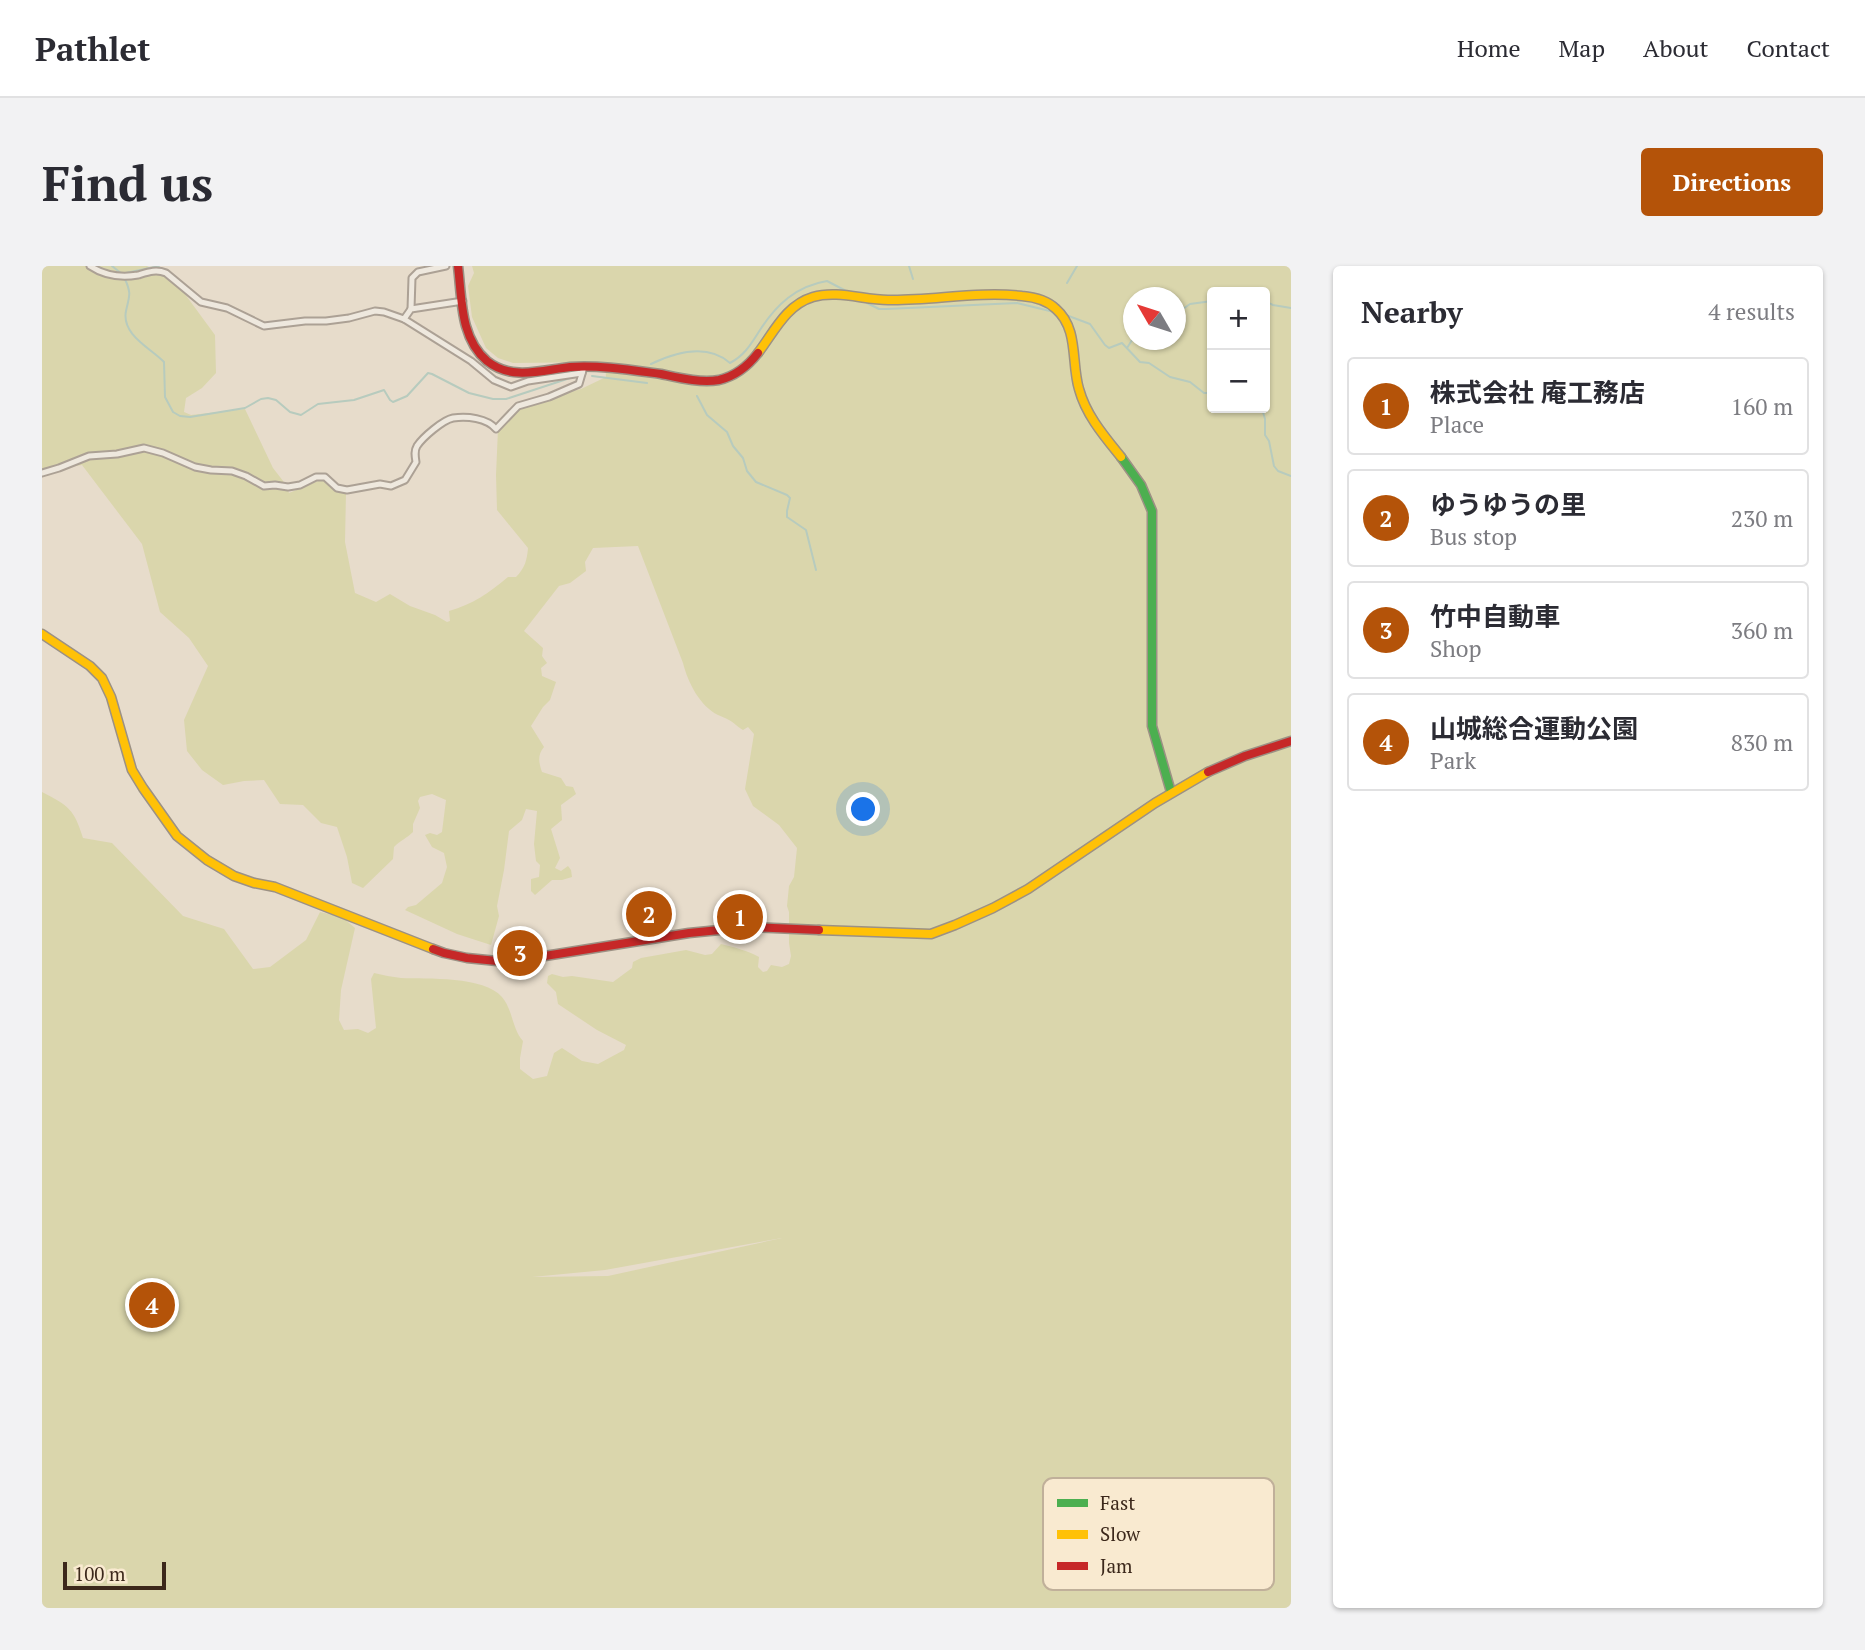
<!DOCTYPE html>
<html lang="en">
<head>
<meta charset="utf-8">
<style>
	:root { --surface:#fff; --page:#f2f2f3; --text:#2b2b33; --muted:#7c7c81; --line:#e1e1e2; --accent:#b45309 }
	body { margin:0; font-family:"PT Serif","Noto Sans JP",serif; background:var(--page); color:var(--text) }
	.controls { position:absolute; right:21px; top:21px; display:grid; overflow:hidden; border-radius:7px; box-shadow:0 2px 5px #0004 }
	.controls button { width:63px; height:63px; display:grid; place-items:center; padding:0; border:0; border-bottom:2px solid var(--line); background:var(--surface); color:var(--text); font:35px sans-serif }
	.compass { position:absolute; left:1081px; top:21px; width:63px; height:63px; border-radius:50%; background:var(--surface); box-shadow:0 2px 5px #0004; rotate:309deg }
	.scale { position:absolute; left:21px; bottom:18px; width:103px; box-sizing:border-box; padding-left:7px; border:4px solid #3c281b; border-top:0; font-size:19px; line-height:24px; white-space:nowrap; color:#3c281b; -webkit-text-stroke:5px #f9ead0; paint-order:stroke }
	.you { position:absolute; left:822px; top:544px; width:24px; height:24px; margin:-18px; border:5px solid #fff; border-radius:50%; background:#1a73e8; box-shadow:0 0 0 10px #1a73e833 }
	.badge { display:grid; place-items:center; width:46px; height:46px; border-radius:50%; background:var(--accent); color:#fff; font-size:23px; font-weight:700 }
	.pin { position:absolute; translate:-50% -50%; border:4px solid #fff; box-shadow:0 2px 7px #0006 }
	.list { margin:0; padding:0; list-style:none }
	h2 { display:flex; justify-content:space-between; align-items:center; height:91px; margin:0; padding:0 28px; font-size:30px }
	h2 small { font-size:23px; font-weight:400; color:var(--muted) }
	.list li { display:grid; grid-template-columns:46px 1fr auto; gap:21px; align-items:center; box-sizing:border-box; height:98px; margin:0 14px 14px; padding:0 14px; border:2px solid var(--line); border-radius:7px }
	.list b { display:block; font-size:26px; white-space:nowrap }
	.list p { margin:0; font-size:23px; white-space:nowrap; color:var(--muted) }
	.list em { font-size:23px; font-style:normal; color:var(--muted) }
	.map { position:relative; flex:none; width:1249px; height:1342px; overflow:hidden; border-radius:7px }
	header { display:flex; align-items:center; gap:42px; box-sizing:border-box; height:98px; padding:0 35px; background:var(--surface); border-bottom:2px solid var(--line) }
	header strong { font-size:33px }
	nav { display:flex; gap:38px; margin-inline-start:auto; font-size:24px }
	.intro { display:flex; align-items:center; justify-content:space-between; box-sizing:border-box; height:168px; padding:0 42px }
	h1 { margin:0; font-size:49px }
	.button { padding:18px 32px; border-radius:7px; background:var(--accent); color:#fff; font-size:24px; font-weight:700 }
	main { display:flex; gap:42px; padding:0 42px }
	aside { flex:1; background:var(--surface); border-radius:7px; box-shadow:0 2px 5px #0004 }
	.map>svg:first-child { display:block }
</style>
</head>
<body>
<header>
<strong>Pathlet</strong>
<nav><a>Home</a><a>Map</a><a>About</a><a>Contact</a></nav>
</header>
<div class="intro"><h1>Find us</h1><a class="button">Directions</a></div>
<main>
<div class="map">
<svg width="1249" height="1342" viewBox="0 0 1249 1342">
	<rect width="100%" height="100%" fill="#e7dccb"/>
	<path fill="#dad6ac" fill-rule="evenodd" d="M0,0H105L137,20L173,69L174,107L160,122L144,132L142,146L149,149L203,143L231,202L245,220L247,227L281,213L292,223L304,227L303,276L313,327L334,336L348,328L368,340L393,349L405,356L408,355L407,345C431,338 447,327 466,311H474C483,302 485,294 486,282L455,244L454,209L456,163L481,140L496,137L519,128L539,123L564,111L563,96L471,97L456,92L444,82L430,51L426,20L432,7L430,0H1249V1342H0V526C27,540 32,543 41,572L70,577L141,650L182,663L211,703L228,701L264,674L278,646L300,651L313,662L299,724L297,754L302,764L316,763L326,767L334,762L329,713L332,707C341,709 350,711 359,712C385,713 442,710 460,731C471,744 470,763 481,775L478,792V803L491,813L505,810L512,787L520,782L540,795L556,798L582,784L584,779L555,764L516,738L514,726L505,717L506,710L510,708L521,711L530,710L571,716L590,702L591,696L599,692L644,684L663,689L670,688L679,678C692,681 706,685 717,691L716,701L721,706L725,705L729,699L740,701L747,698L749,690L747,677V646L745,640L747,620L752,611L755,582L737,559L711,540L703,523L712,468L706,461L701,464C695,461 693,457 687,454C684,452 680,451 676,449C658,440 646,417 641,397L596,280L551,282L543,296L544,305L528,317L517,320L482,365L501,382L500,390L505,397L499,402L500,410L514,416L508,434L501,441L489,460L502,481C495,489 497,497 500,506L519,512L524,520L531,521L534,528L519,539L520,554L509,563L518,592L513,602L519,605L526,600L529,604L530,611L520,614H510L493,629L489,625V613L497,611L498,599L494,595L492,578L495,545L484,543L480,554L467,565L462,604L455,640L457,650L449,679L415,668L363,644L366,641L374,639L400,617L405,601L402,587L390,581L383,569L388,567L395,569L400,566L404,534L390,528L378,531L376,535L378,542L371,558V566C365,572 359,574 352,581L351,593L321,622L310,617L305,591L295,561L279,557L261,539L238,538L222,514L202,515L181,519L160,504L145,485L142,454L166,400L147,372L118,346L100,278L40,199L0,204ZM1170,26H1223V142H1170ZM1092,32H1134V74H1092ZM740,972L566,1010L490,1011L563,1004Z"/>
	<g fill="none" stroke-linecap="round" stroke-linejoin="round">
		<g stroke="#b7cbbe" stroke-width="2">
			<path d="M70,0L80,8"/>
			<path d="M867,0L871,13"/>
			<path d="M84,7L117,0"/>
			<path d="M83,13C90,29 87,30 84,45C79,69 110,83 122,96L123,131L131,146L138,150L148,151L203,142L219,133L226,132L234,134L248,146L259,149L276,138L312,134L342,124L348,134L351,136L365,130L386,107L390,108L427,127L451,133H464L528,112"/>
			<path d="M1025,17L1035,0"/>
			<path d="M1223,35L1231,39L1249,42"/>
			<path d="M825,37L837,43H844L975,37L1012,46"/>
			<path d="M1134,48L1148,38L1170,35"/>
			<path d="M1024,49L1048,58L1063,79L1067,82L1080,77L1098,96L1107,97L1128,111L1148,116L1162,127H1170"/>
			<path d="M1085,82L1092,71"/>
			<path d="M609,98C634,86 665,77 688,97C703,89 709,78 718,64C734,39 754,20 785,15L808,27"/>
			<path d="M550,110L605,117"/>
			<path d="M655,130L665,149L685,166L691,180L701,192L705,205L714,216L745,229L748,232L745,245V251L764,264L774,304"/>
			<path d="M1216,142L1221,146L1223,153V169L1227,175L1232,200L1236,205L1249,210"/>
		</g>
		<g stroke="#aca195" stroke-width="9">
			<g id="street">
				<path d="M48,0C63,10 78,12 96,9C106,6 114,3 124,7L159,36L185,42L222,60L263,55H284L307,52L333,45L342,46L362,53L429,95L452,114L469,121L486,115L540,107"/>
				<path d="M369,43L370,12L376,6L404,0"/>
				<path d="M362,53L369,43L421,35"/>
				<path d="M0,207L17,202L47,190L75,188L102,182L121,187L153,201L169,204L190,205L204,210L222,220L233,219L246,221L258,219L274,211H283L295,222L305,224L338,218L349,220L363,214L374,196C373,190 372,185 375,180C381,171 401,154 411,152C425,150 445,152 454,163L476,140L507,131L537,118L542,101"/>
			</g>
		</g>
		<g stroke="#9c9184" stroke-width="11">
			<path id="fast" d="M1079,191L1099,219L1110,245V460L1129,526"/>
		</g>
		<g stroke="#9c9184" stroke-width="11">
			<g id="slow">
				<path d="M716,87C732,66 744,39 771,31C795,24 822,34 846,34C890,35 935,25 980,30C992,31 1005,34 1014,43C1037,63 1029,97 1037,123C1044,149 1062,170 1079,191"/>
				<path d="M0,368L48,400L60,412L69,431L90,504L101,522L135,570L165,594L192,610L212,617L233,621L391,683"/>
				<path d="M777,664L889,668L913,659L951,642L986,623L1113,537L1166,506"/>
			</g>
		</g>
		<g stroke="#9c9184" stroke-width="11">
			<g id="jam">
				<path d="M416,0C420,33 418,72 445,95C470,115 500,104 528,101C558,99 589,104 619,108C638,112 658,117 677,114C694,110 706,100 716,87"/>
				<path d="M1166,506L1203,490L1249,475"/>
				<path d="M391,683L402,687L425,692L465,696L647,667L708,661L777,664"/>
			</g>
		</g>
		<use href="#street" stroke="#eee8de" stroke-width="5"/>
		<use href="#fast" stroke="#4caf50" stroke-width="8"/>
		<use href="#slow" stroke="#ffc107" stroke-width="8"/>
		<use href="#jam" stroke="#c62828" stroke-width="8"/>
	</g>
	<rect x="1001" y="1212" width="231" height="112" rx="10" fill="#f9ead0" stroke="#c0b09a" stroke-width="2"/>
	<rect x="1015" y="1233" width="31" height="8" fill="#4caf50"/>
	<rect x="1015" y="1264" width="31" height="9" fill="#ffc107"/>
	<rect x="1015" y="1296" width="31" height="8" fill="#c62828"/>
	<g font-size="19" fill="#3c281b">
		<text x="1058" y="1244">Fast</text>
		<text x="1058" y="1275">Slow</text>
		<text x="1058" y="1307">Jam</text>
	</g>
</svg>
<div class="controls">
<button>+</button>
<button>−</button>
</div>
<svg class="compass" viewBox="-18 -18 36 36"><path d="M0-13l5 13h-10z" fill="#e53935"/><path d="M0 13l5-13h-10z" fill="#7c7c81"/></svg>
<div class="scale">100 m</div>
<div class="you"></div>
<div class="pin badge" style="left:698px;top:651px">1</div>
<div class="pin badge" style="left:607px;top:648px">2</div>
<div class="pin badge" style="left:478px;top:687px">3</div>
<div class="pin badge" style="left:110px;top:1039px">4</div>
</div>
<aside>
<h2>Nearby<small>4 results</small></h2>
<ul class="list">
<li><span class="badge">1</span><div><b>株式会社 庵工務店</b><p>Place</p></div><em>160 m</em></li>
<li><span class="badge">2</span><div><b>ゆうゆうの里</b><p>Bus stop</p></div><em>230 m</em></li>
<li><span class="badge">3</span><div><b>竹中自動車</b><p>Shop</p></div><em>360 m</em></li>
<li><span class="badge">4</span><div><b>山城総合運動公園</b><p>Park</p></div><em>830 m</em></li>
</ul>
</aside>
</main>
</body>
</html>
